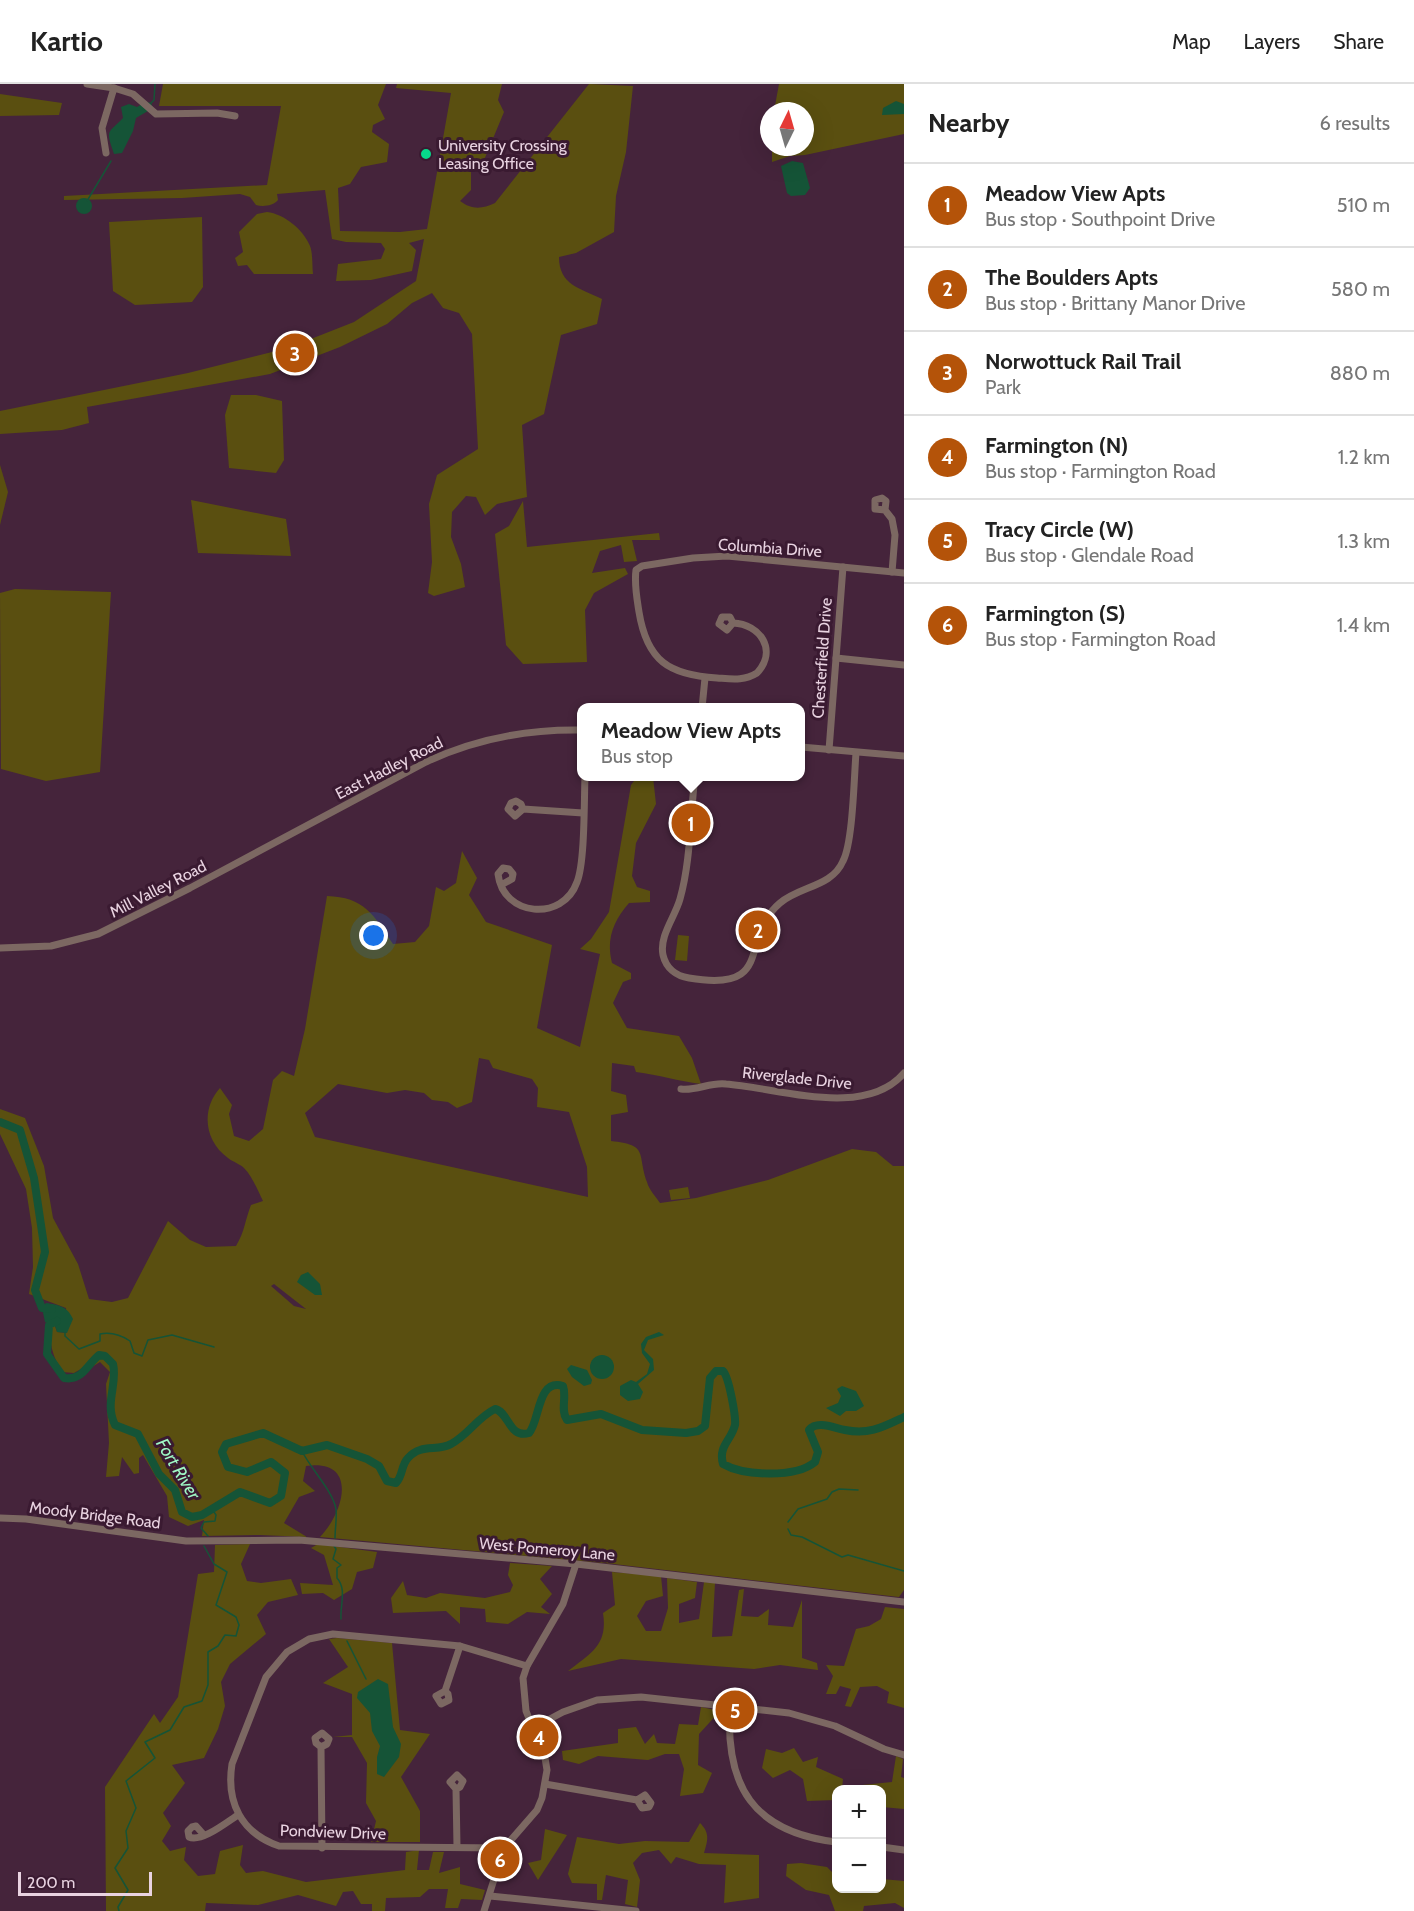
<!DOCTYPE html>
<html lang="en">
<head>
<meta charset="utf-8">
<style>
	:root { --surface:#fff; --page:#f6f6f6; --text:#222; --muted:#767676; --line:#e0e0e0; --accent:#b45309 }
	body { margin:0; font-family:Cabin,sans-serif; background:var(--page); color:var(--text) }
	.controls { position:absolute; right:18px; bottom:18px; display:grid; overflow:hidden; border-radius:12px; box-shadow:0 6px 24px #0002 }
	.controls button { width:54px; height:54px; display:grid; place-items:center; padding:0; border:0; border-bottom:2px solid var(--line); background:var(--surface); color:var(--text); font:30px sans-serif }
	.compass { position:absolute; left:760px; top:18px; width:54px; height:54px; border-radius:50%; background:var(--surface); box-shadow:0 6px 24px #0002; rotate:5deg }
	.scale { position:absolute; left:18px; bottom:15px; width:134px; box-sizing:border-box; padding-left:6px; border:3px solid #e9d3e1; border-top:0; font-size:16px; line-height:21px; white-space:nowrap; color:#e9d3e1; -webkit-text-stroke:4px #3a1a31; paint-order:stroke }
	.you { position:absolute; left:374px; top:852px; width:21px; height:21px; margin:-15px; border:4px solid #fff; border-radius:50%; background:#1a73e8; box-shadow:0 0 0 9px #1a73e833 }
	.badge { display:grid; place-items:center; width:39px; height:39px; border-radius:50%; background:var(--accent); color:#fff; font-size:20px; font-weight:700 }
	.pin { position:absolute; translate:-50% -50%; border:3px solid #fff; box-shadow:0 2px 6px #0006 }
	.popup { position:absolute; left:577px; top:619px; width:228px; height:78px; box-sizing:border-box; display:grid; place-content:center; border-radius:12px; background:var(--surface); filter:drop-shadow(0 2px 4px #0005); font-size:20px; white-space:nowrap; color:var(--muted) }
	.popup b { font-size:22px; color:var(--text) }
	.popup::after { content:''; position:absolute; left:50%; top:100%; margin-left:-12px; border:12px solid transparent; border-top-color:var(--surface) }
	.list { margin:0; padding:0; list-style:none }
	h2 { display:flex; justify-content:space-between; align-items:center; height:78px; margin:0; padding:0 24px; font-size:26px }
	h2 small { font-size:20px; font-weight:400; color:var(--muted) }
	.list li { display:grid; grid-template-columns:39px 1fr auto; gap:18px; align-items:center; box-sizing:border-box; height:84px; padding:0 24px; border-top:2px solid var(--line) }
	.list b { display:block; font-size:22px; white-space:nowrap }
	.list p { margin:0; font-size:20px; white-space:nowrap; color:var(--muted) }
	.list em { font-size:20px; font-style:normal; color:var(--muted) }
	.map { position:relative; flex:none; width:904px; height:1827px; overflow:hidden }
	header { display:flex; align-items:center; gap:36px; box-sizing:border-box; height:84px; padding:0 30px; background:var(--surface); border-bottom:2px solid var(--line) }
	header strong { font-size:28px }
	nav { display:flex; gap:33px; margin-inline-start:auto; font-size:21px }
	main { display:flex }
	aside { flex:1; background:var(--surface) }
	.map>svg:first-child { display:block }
</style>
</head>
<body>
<header>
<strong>Kartio</strong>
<nav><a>Map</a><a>Layers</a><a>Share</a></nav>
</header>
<main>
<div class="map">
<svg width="904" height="1827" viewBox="0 0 904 1827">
	<rect width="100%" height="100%" fill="#45243b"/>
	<g fill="#5a4f10" fill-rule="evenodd">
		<path d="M163,0H386L378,21L385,35L373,41L372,48L389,60L387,78L361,83L350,100L338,104L340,147L400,148L427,145L451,9L396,4L397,0H502L498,16L504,28L482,81L471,84V106L460,117C472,126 482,125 495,119L589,0L633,2L626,68L616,112L614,148L576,169L559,173C559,201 580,204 602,215L597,240L561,251L544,330L522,341L527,413L497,420L485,431L476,413L466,412L452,428L451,453L461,480L465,503L434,512L428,509L432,478L429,420L437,391L478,365L472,250L459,229L443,224L432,209L412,219L387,240L340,263L270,290L87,323L89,339L62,346L0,350V327L188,289L288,264L354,238L416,197L424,155L409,159L416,166L412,187L371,196L336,197L338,180L381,175L385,165L381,159L346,158L332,155L325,106L277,110L278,116C273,122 263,123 256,121L250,113L240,110L182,114L64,116V112L267,101L281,22H159Z"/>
		<path d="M779,0H904V50L805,71L790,72L772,78V63H805V27H774Z"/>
		<path d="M0,10L62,19L59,31L0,32Z"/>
		<path d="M267,128C284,130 303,145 310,162C313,170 312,181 313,190H254L247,181L238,182L235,174L243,168L239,148L257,130Z"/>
		<path d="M202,133L203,203L192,218L135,221L113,207L109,138Z"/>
		<path d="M231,311H256L282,317L284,376L276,389L229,384L225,331Z"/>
		<path d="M0,381L8,408L0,441Z"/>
		<path d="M191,416L286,435L291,472L198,469Z"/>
		<path d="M523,417L527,463L659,449L660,456H632L637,477L624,478L621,461L600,467L592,489L625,484L628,490L594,509L585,526L587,578L523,580L506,561L495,450L509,442Z"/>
		<path d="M15,505L111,508L100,688L46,697L1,685L0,509Z"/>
		<path d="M637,693H653L656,720L636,759L632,792L637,803L650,807V818L629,819C613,837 606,856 612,879L631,889V895L623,898L613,919L627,944L679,952L692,974L701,1000C678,997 659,991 636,988L634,982L612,979L611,1007L626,1011L628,1028L611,1031V1057C649,1061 637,1069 647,1098C649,1106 656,1113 660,1119L696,1114L768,1096L852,1065L876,1068L893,1082H904V1506L899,1513L605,1479L320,1453C344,1428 359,1375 306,1382L303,1397L315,1407L299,1413L284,1439L307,1453L260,1451L202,1452L204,1436L188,1442L169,1433L167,1412L143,1371L139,1374V1389L134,1390L122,1373L119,1392L106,1393L109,1359L106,1300L110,1288L100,1278L92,1283L86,1282L74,1289L62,1288C52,1271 50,1260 49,1241L55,1242L57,1248L67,1249L66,1224L29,1210L33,1183L32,1144L26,1105L0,1050V1025L25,1034L44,1082L53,1134L78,1180L89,1215L112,1218L128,1214L168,1137L190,1156L206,1163L236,1162C245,1147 245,1136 251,1121L263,1117C258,1107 252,1092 244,1084C240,1080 233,1078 228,1074C204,1057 201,1025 220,1004L232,1021L229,1030L234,1052L249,1057L263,1045L273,996L282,987L294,992L305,945L327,812C364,813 374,831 393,860L415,858L429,842L436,803L444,807L456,799L462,767L477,794L469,811L486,838L552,861L537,944L580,963L600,870L580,865L591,855L609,828L631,701ZM479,974L489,976L493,984L532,995L538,1004L537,1023L569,1028L587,1083L588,1113L315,1053L305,1029L338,1000L387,1009L405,1006L424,1009L432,1016L448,1018L457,1024L472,1018ZM274,1200L306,1225L294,1222L271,1202Z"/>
		<path d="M678,851L689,852L687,877L675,876Z"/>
		<path d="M688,1103L690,1114L671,1116L669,1106Z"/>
		<path d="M250,1460L241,1480L247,1497L261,1499L291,1495L298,1511L268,1518L257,1531L266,1550L230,1580L221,1598L225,1622L218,1645L204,1674L172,1681L185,1699L163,1729L171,1742L162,1757L170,1767L186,1763L184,1776L198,1792L215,1790L220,1767L243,1761L240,1781L246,1789L263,1787L306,1798L405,1786L406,1768L419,1766L417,1786H429L433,1768H444L439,1789L460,1783V1800L485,1806L482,1816L461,1815L458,1824H445L448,1805H429L420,1813L386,1814L385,1827H372V1820H361L353,1807L343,1808L336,1822L298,1811L258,1821L206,1819L205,1827H106L105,1703L154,1630L160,1639L178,1613L198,1490L214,1488L215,1461Z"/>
		<path d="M318,1460L377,1468L373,1484L357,1488L352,1505L334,1516L323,1509L302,1510L300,1499L333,1501L324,1471L311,1464Z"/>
		<path d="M510,1479L552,1482L540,1495L552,1510L541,1523L550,1530L527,1528L508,1540L486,1538L485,1525L460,1523V1540L446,1527L393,1529L391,1514L403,1497L407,1511L426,1514L440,1509L485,1514L510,1508L513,1501L508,1491Z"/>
		<path d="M612,1488L661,1492L663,1512L646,1517L637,1532L646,1547H661L668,1524L667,1494L697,1498L695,1514L679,1520V1539L699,1535L704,1498L715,1499L712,1553L732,1552L739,1506L744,1505L741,1532L758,1533L769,1525L768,1541L793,1543L802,1516V1574L817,1579L818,1586L780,1581L754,1585L621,1575L568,1587C591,1569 608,1561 603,1529L615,1521Z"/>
		<path d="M885,1523L904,1525V1624L887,1619L889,1608L877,1602L860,1603L851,1623L845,1622L851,1605L840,1602L836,1610H826L833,1592L826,1581L844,1582L856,1545L869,1542L881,1535Z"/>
		<path d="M337,1554L392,1559L400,1646L430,1650L401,1693L420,1727V1758H371L376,1737L366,1719L367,1679L352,1653H333L352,1651V1610L323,1599L348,1583L329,1555Z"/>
		<path d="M701,1623L720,1627L699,1650L698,1681L712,1689L703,1709L680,1712L684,1685L679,1670H665L648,1676L598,1672L579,1680L563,1676L562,1667L618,1659V1645L636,1643L645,1660L654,1650L657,1659L675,1660L679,1640L698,1641Z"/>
		<path d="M794,1664L803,1678L818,1673L816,1683L843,1695L842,1705L836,1706V1716L807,1717L803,1695L790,1686L773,1694L762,1684L766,1665L782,1669Z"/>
		<path d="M896,1672L903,1675L901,1693L904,1694V1725L882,1723V1706L852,1705V1702L892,1698Z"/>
		<path d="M700,1739C710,1749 708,1756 704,1769L759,1771V1814L724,1819L726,1781L699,1780L676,1773L671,1780L659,1766L642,1769L633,1779L640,1796L637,1823L625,1820L628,1796L606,1791L602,1816H597V1800L572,1799L568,1790L577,1753L619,1760L645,1757L689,1758Z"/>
		<path d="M545,1745L567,1751L538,1796L528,1779L541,1776Z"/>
		<path d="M801,1779L827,1783L836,1792V1804H882V1795L904,1797V1824L895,1819L864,1822L863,1827H835L829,1811L806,1806L786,1792L787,1780Z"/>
	</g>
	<g fill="#155437">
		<path d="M896,17L904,20V30L882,31L883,24Z"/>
		<path d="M146,18L151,19L153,24L136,34L133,47L122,69L114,70C105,44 108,50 123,34L121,23L129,20L137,23Z"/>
		<path d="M792,77L803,79L810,104L805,111L791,112L787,109L781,82Z"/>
		<circle cx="84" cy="122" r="8"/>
		<path d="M308,1188L320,1200L322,1211H315L297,1198L301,1191Z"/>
		<path d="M46,1219C59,1221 67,1222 73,1235L67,1249L57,1248L55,1242L45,1238L42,1224Z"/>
		<path d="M659,1248L664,1251L648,1256L644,1266L653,1275L654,1286L638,1300L643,1308L640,1315L628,1317L620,1311V1302L631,1296L636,1298L647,1290L650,1280L642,1269L641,1260L646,1253Z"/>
		<circle cx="602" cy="1283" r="12"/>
		<path d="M571,1281L587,1286L592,1296L591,1300L584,1302L572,1293L567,1285Z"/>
		<path d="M842,1302L856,1307L864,1322L856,1327H846L840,1332L826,1324L838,1319L841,1312L837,1305Z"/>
		<path d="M378,1595L388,1600L393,1643L401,1660L399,1673L384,1693L377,1690V1673L380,1662L372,1647L370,1629L357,1614L358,1608Z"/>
	</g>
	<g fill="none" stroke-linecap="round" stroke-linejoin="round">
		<g stroke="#155437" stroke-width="1.5">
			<path d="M151,19L154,16L155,0"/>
			<path d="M87,117L111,77"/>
			<path d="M65,1249V1252L79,1265L100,1257V1250C110,1248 121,1251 130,1257L134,1269L142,1272L148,1256L172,1251L214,1263"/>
			<path d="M302,1367C310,1384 333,1407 336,1425C337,1434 335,1445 335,1454"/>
			<path d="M788,1438L798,1425L827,1415L832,1408L839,1405L858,1406"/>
			<path d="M788,1445L791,1451L802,1453L842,1473L848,1471L904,1487"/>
			<path d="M208,1452L201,1444L204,1438L215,1437L216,1431L212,1425"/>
			<path d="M334,1462L336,1465L333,1475L341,1481L337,1484V1494C347,1505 340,1521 341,1535"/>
			<path d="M347,1557L366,1595"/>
			<path d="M119,1827L118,1823L128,1806L115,1784L128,1764L126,1747L136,1724L126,1697L155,1674L145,1658L170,1646L184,1623L202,1617L208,1601V1568L218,1562L225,1551L236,1552L239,1541L236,1533L216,1521L227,1488L214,1480L204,1462"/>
		</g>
		<g stroke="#155437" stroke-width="8">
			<path d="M0,1038L20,1046L34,1094L45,1168L35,1206L42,1224L52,1225"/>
			<path d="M57,1237L49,1241L47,1270L64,1294C82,1297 86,1282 99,1271L105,1272L113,1280C118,1300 104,1319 115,1341L138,1350L159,1390L175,1406L182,1428L192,1433L202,1431L240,1408L270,1419L281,1412L285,1389L271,1378L247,1388L228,1383L222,1368L226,1360L263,1349L302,1367L327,1361L367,1375L379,1382L387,1397L396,1399C403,1392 401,1381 408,1374C421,1359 437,1368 451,1360C468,1351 478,1333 495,1325C509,1328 509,1355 529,1349C540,1337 537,1294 563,1302C567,1313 560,1326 567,1336L601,1330L642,1346L686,1349L698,1347L705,1342L710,1294L716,1287H723C729,1293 736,1333 735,1341C731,1357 718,1362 723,1380C744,1392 796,1394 815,1378L818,1368L809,1346C817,1336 834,1344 845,1346C869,1351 883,1343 904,1333"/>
		</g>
		<g stroke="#7c6862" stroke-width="7">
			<path d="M87,0L114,4"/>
			<path d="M106,69L102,44L114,4L133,10L156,30L217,29L235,32"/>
			<path d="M885,426L875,425V416L882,414L886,417L885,426L892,435L895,451L892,488"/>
			<path d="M733,539L727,546L719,540L722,533H730L733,539C760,540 778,566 757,589C744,597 732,595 717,594C669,591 647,577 639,528C637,515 634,500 636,486L642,482L693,474L727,472L904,489"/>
			<path d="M836,574L904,581"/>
			<path d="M702,624L705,594"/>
			<path d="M801,663L904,672"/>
			<path d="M829,666L843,483"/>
			<path d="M695,692C690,732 691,776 680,815C675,833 659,852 663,871C666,884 676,892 689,894C777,909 738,854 780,819C800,802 832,803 843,777C853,758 854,693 856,669"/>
			<path d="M523,725L515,732L508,725L511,719L516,717L521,720L523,725L583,729"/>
			<path d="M501,801L512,795L513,790L509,785L503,784L498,790C503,833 563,838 577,798C585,778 584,718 585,692"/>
			<path d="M0,864L51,862L98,850L190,804L426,678C475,655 527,645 582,646"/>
			<path d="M681,1005C697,1007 710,998 726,1000C779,1004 865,1035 904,989"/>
			<path d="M0,1434L26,1435L186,1457L299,1456L576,1480L904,1518"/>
			<path d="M445,1607L448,1610L449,1616L441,1620L436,1612L445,1607L460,1562"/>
			<path d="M730,1622C725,1702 753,1748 836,1758"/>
			<path d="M533,1644L563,1628L597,1616L641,1613L789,1629L835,1642L884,1665L904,1671"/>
			<path d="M321,1663L316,1659L315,1654L322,1649L329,1655L327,1660L321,1663L322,1764"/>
			<path d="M545,1700L637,1716L645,1711L651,1719L649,1723L642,1724L637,1716"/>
			<path d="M456,1705L450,1698L457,1691L463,1697L460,1703L456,1705L457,1763"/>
			<path d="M204,1751L196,1742L192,1743L188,1747L189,1753C201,1759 227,1738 238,1731"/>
			<path d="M882,1763L904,1766"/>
			<path d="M504,1764L279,1762C241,1749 226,1718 232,1680L266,1593L287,1568L309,1555L333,1550L460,1562L527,1582"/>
			<path d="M490,1812L636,1827"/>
			<path d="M484,1827L504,1764L537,1726L542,1714L547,1686L545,1674L526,1627L523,1594L527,1582L563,1520L576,1480"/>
		</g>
	</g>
	<circle fill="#07d98b" stroke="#3a1a31" stroke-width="2" cx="426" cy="70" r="6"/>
	<g text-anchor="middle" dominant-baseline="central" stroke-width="6" stroke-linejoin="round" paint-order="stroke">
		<g font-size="16" fill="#e9d3e1" stroke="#3a1a31" text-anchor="start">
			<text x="438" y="61">University Crossing<tspan x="438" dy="18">Leasing Office</tspan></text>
		</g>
		<g font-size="16" fill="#e9d3e1" stroke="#3a1a31">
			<text transform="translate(770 464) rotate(4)">Columbia Drive</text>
			<text transform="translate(822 574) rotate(-86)">Chesterfield Drive</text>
			<text transform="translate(389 684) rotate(-27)">East Hadley Road</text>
			<text transform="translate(158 805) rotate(-27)">Mill Valley Road</text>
			<text transform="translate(797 994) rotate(6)">Riverglade Drive</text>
			<text transform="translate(95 1431) rotate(7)">Moody Bridge Road</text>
			<text transform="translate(547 1465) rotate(5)">West Pomeroy Lane</text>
			<text transform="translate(333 1748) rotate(2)">Pondview Drive</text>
		</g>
		<g font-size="18" font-style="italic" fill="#9ff8c5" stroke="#3a1a31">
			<text transform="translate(178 1385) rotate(59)">Fort River</text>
		</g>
	</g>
</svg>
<div class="controls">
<button>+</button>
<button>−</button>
</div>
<svg class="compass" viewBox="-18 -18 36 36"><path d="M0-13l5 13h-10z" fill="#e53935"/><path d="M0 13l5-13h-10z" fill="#767676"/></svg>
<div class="scale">200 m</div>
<div class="you"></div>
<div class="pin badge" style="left:691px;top:739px">1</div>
<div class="popup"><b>Meadow View Apts</b>Bus stop</div>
<div class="pin badge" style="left:758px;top:846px">2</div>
<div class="pin badge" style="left:295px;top:269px">3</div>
<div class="pin badge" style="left:539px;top:1653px">4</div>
<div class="pin badge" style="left:735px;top:1626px">5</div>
<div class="pin badge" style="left:500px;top:1775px">6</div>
</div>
<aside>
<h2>Nearby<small>6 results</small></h2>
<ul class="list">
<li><span class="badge">1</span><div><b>Meadow View Apts</b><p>Bus stop · Southpoint Drive</p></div><em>510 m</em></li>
<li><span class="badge">2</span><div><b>The Boulders Apts</b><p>Bus stop · Brittany Manor Drive</p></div><em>580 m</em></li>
<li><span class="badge">3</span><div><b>Norwottuck Rail Trail</b><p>Park</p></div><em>880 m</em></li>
<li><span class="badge">4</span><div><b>Farmington (N)</b><p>Bus stop · Farmington Road</p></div><em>1.2 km</em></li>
<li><span class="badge">5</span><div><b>Tracy Circle (W)</b><p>Bus stop · Glendale Road</p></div><em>1.3 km</em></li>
<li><span class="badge">6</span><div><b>Farmington (S)</b><p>Bus stop · Farmington Road</p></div><em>1.4 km</em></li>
</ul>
</aside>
</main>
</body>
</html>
